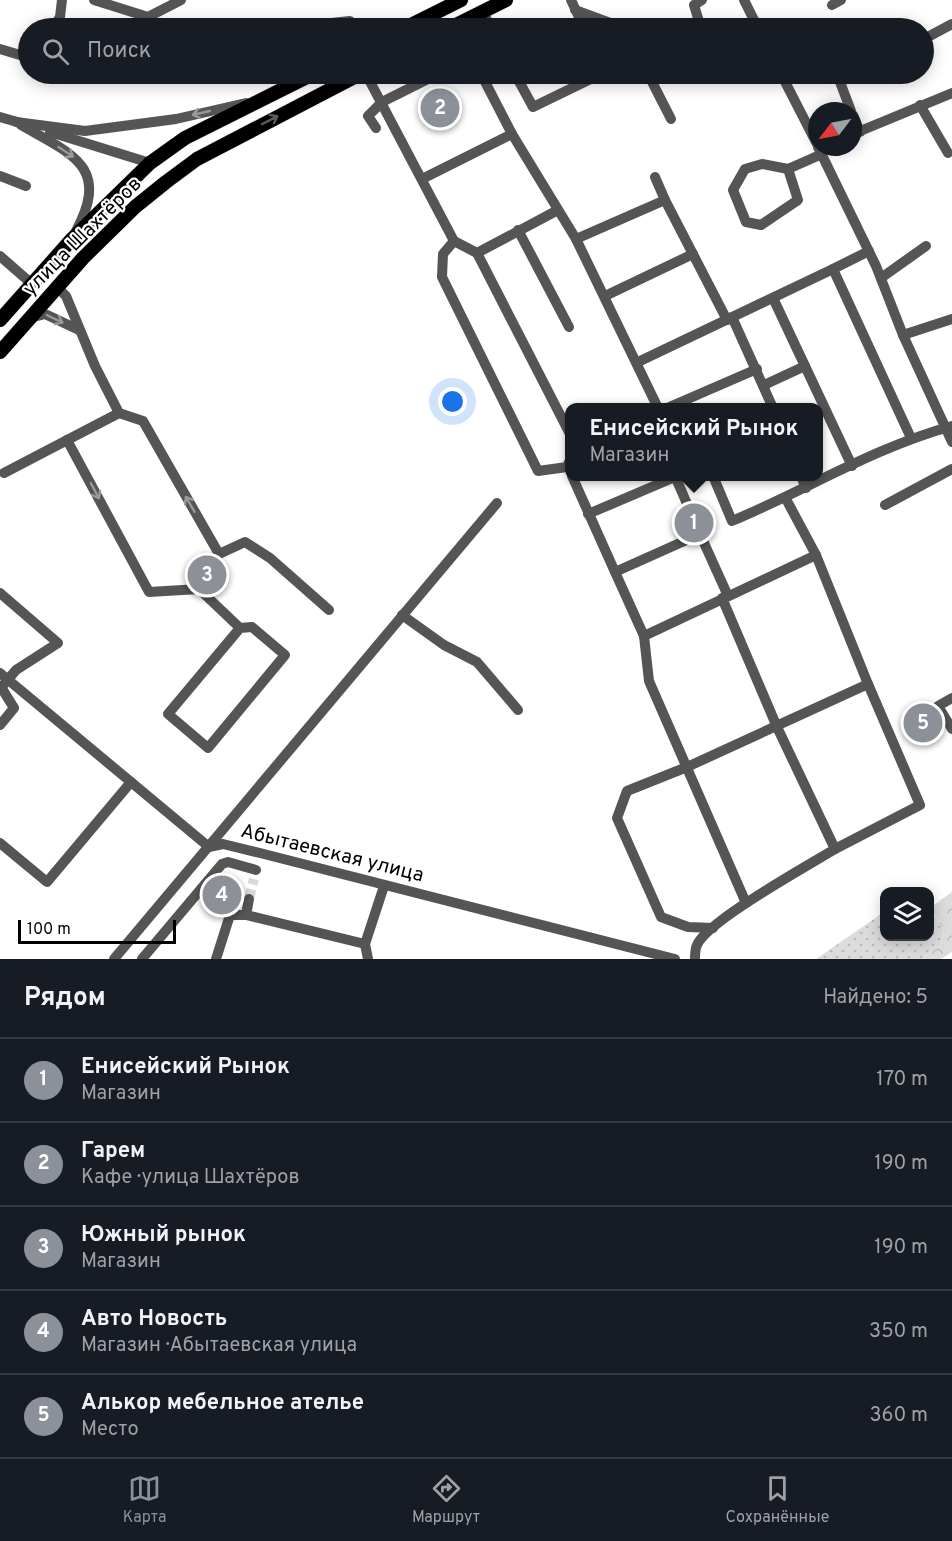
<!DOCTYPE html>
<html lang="ru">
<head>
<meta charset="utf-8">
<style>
	:root { --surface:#171b24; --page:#20242c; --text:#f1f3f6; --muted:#9ea1a6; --line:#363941; --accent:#8c9099 }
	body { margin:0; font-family:Overpass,sans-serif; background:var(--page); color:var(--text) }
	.controls { position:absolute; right:18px; bottom:18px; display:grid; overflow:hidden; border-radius:12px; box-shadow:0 3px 15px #0003 }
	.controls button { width:54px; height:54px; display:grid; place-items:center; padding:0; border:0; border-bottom:2px solid var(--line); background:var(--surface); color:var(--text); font:30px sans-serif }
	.compass { position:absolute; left:808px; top:102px; width:54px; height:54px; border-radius:50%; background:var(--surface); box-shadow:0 3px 15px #0003; rotate:238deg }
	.scale { position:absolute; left:18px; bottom:15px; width:158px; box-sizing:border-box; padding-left:6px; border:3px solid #000; border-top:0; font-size:16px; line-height:21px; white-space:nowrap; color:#000; -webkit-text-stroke:4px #fff; paint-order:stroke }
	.you { position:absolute; left:453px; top:402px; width:21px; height:21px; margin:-15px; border:4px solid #fff; border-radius:50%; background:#1a73e8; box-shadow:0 0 0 9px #1a73e833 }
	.badge { display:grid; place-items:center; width:39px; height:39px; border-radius:50%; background:var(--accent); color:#fff; font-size:20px; font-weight:700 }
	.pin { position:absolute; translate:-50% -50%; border:3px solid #fff; box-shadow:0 2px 6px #0006 }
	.popup { position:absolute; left:565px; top:403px; width:258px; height:78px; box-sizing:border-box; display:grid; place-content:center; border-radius:12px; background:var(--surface); filter:drop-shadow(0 2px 4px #0005); font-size:20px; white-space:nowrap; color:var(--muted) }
	.popup b { font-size:22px; color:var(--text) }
	.popup::after { content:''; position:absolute; left:50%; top:100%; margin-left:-12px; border:12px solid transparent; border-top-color:var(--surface) }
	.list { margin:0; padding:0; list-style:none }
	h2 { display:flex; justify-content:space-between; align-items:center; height:78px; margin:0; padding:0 24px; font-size:26px }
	h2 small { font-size:20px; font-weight:400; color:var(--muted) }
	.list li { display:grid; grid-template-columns:39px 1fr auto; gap:18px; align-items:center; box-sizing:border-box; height:84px; padding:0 24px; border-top:2px solid var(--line) }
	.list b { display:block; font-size:22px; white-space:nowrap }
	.list p { margin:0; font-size:20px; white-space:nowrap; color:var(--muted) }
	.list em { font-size:20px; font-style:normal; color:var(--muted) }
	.icon { flex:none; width:33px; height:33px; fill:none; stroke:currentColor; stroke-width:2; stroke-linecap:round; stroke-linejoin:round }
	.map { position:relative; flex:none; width:952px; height:959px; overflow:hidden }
	.search { position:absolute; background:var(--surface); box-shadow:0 3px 15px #0003; left:18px; right:18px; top:18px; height:66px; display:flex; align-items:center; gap:15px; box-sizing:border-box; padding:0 21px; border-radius:33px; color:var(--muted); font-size:22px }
	.sheet { height:498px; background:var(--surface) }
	nav { display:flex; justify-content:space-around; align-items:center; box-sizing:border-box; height:84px; border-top:2px solid var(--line); background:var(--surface); font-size:16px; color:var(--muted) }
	nav a { display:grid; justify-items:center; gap:3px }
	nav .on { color:var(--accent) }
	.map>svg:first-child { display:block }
</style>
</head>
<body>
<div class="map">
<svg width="952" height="959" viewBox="0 0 952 959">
	<defs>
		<pattern id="grass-dots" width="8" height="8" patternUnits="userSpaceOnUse" patternTransform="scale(1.5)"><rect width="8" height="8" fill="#dcdcdc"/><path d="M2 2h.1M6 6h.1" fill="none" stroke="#bbb" stroke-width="1.8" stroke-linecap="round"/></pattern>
		<pattern id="forest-crowns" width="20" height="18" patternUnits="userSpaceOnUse" patternTransform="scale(1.5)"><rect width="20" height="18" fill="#dcdcdc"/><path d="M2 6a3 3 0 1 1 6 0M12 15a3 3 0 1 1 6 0" fill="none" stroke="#bbb"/></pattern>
	</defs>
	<rect width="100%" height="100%" fill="#fff"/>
	<path fill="url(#grass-dots)" d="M930,909L944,930L941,945L921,959H816L884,912V936H930Z"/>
	<path fill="url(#forest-crowns)" d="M952,892V952L941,959H921L941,945L944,930L930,908Z"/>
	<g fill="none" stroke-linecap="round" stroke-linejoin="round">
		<path stroke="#d9d9d9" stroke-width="10" stroke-dasharray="10 5" stroke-linecap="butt" d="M249,899L254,879"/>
		<g stroke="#dbdbdb" stroke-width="15">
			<g id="major">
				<path d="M405,28L461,0"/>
				<path d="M450,28L506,0"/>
				<path d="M0,320L72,239L150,163L185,138L313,74"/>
				<path d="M0,352L83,258L135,207L166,182L197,159L360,74"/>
			</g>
		</g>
		<g stroke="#555" stroke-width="10">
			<path d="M94,0L148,17L181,0"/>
			<path d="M571,0L584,28"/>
			<path d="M744,0L758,28"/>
			<path d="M832,5L841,0"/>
			<path d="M575,10L624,28"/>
			<path d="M483,12L491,28"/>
			<path d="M322,24L350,21L354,28"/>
			<path d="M53,28L60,17L62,0"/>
			<path d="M701,28L694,5L702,0"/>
			<path d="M924,39L952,24"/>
			<path d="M0,49L20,55L28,53"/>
			<path d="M366,74L454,241L477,253L570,434"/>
			<path d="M481,74L512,134L576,239L658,408"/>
			<path d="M515,74L533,107L601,74"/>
			<path d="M648,74L671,119"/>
			<path d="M781,74L817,144"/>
			<path d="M920,105L948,153"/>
			<path d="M851,111L840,82L857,74"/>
			<path d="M853,115L860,132"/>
			<path d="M0,117L21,123"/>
			<path d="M16,122L85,131L176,119L246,103"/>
			<path d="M21,125C71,154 111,166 76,231"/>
			<path d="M376,128L368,116L382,102L438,74"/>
			<path d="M50,132L150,163"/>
			<path d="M853,134L952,93"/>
			<path d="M818,147L876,266L903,335L952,442"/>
			<path d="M788,169L762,164L745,169L733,190L746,222L761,225L798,200L788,169L822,154"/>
			<path d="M0,176L26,186"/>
			<path d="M655,177L665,200"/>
			<path d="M422,179L512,134"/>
			<path d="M518,230L569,327"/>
			<path d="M576,239L665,200L727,320"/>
			<path d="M454,241L443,254L442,277L538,471L567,467L570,460"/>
			<path d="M477,253L558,210"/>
			<path d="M0,256L32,284"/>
			<path d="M833,269L869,251"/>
			<path d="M881,278L926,246"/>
			<path d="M57,287L66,296L95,366L119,413L143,421L219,554"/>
			<path d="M605,296L693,254"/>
			<path d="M773,298L852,466"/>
			<path d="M732,317L773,408"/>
			<path d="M30,318L45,314L79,330"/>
			<path d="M903,335L952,319"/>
			<path d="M638,362L833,269L911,438"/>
			<path d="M764,385L805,366"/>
			<path d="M667,408L757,369"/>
			<path d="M67,440L149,592L199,589L240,628L168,714L208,748L285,655L252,627L240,628"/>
			<path d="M4,473L119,413"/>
			<path d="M572,476L615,572L700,534L675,476"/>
			<path d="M713,476L732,521C806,490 875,447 952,426"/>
			<path d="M801,476L806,488"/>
			<path d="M885,505L952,469"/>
			<path d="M588,514L675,477"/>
			<path d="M615,572L644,636L649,681L746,903"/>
			<path d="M199,589L219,554L245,542L270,558L329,610"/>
			<path d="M0,593L58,643L16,670L0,689"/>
			<path d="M402,615L444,645L477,662L518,710"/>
			<path d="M644,636L816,555"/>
			<path d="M0,673L209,847L223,844L260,853L675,959"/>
			<path d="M952,698L938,706L952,729"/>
			<path d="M0,725L14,708L1,687"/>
			<path d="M0,843L47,882L131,782"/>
			<path d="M835,849L920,805L868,684"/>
			<path d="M246,915L249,899"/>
			<path d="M713,928L688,927L661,917L617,818L627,791L687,767L868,684L816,555L786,499"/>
			<path d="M114,959L497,503"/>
			<path d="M142,959L222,864L228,862L256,870"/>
			<path d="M216,959L230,915H246L365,944"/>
			<path d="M368,959L365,944L384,886"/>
			<path d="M695,959C695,955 695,949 697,945C707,921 809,865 835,849L777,727L722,598L728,596L700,534"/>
		</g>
		<use href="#major" stroke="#000" stroke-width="14"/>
	</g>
	<defs><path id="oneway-shaft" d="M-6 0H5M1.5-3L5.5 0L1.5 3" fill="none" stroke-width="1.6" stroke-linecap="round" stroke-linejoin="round" transform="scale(1.5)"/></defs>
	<g stroke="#999">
		<use href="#oneway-shaft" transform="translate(201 113) rotate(167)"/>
		<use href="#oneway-shaft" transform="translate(66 152) rotate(33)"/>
		<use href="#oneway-shaft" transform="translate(55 319) rotate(26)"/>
		<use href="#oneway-shaft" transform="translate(95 491) rotate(62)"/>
		<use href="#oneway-shaft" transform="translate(190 504) rotate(-120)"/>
	</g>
	<use stroke="#595959" href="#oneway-shaft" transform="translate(270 120) rotate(-27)"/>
	<g text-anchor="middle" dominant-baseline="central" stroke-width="4.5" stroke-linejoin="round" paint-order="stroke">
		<g font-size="20" fill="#000" stroke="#fff">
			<text transform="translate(83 237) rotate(-45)">улица Шахтёров</text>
			<text transform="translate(332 854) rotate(14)">Абытаевская улица</text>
		</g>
	</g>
</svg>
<div class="controls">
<button><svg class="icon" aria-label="layers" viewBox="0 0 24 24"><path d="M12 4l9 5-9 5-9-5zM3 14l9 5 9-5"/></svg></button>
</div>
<svg class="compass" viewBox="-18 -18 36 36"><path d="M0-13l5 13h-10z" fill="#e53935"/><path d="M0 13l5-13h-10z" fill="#9ea1a6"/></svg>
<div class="scale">100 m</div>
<div class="you"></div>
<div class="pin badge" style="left:694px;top:523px">1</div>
<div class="popup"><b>Енисейский Рынок</b>Магазин</div>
<div class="pin badge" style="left:440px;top:108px">2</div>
<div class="pin badge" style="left:207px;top:575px">3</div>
<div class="pin badge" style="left:222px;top:895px">4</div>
<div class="pin badge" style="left:923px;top:723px">5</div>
<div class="search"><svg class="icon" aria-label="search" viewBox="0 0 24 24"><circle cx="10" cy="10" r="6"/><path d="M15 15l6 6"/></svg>Поиск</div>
</div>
<section class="sheet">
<h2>Рядом<small>Найдено: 5</small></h2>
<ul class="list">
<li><span class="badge">1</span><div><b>Енисейский Рынок</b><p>Магазин</p></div><em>170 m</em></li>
<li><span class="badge">2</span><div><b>Гарем</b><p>Кафе · улица Шахтёров</p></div><em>190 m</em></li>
<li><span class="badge">3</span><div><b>Южный рынок</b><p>Магазин</p></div><em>190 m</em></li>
<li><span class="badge">4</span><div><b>Авто Новость</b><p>Магазин · Абытаевская улица</p></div><em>350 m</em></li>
<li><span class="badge">5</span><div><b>Алькор мебельное ателье</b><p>Место</p></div><em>360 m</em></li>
</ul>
</section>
<nav>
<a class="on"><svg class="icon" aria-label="map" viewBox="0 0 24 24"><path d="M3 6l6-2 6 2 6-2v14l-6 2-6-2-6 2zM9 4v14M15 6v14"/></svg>Карта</a>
<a><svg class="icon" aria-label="directions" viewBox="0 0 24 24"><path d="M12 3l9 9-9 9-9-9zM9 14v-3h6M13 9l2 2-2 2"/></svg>Маршрут</a>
<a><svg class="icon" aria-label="saved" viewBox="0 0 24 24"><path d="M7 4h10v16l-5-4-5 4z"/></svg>Сохранённые</a>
</nav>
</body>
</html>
